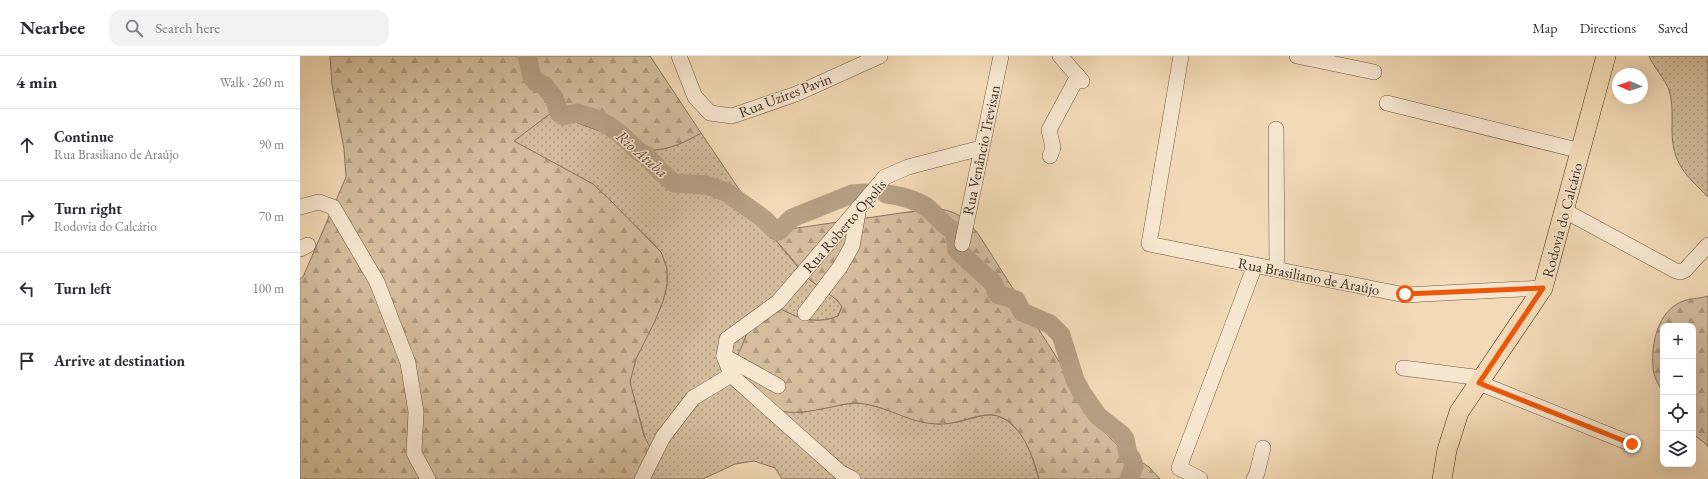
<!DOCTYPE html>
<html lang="en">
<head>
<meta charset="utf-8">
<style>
	:root { --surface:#fff; --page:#f2f2f3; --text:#2b2b33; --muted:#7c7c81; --line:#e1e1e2 }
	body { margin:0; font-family:"EB Garamond",serif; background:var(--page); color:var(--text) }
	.controls { position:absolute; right:12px; bottom:12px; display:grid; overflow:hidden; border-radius:8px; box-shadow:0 4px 16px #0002 }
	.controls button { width:36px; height:36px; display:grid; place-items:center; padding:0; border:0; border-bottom:1px solid var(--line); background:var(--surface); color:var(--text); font:20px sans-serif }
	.compass { position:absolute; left:1312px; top:12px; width:36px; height:36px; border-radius:50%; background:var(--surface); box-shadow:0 4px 16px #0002; rotate:272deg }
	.stop { position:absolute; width:12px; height:12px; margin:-9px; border:3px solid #ea580c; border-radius:50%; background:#fff }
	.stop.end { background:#ea580c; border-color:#fff; box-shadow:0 1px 4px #0008 }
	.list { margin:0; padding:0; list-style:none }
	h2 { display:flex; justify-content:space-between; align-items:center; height:52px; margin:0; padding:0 16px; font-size:17px }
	h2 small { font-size:13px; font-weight:400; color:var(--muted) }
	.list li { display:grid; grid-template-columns:26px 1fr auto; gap:12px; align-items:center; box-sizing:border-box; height:72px; padding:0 16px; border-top:1px solid var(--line) }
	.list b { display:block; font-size:15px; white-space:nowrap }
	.list p { margin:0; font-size:13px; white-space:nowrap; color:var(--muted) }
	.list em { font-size:13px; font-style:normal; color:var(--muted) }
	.icon { flex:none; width:22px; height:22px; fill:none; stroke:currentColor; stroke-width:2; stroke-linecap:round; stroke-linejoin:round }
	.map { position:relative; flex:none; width:1408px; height:423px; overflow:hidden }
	header { display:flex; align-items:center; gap:24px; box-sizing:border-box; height:56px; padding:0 20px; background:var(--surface); border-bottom:1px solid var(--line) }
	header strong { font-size:19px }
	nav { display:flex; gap:22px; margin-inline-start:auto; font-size:14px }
	.search { width:280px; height:36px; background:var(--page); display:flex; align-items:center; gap:10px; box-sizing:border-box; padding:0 14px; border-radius:12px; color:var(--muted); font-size:15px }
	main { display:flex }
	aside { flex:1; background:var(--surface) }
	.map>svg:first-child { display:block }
</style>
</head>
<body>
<header>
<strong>Nearbee</strong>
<div class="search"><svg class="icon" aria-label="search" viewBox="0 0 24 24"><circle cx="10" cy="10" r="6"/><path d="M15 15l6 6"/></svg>Search here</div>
<nav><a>Map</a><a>Directions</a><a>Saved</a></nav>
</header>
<main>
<aside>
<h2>4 min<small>Walk · 260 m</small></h2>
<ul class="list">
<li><svg class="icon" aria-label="ahead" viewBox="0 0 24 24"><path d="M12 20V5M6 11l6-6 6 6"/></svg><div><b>Continue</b><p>Rua Brasiliano de Araújo</p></div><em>90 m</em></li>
<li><svg class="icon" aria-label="right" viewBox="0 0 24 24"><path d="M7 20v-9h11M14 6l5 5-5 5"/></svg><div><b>Turn right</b><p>Rodovia do Calcário</p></div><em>70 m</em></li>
<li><svg class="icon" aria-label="left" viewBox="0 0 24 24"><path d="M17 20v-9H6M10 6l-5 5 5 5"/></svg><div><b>Turn left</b></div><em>100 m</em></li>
<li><svg class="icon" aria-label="arrive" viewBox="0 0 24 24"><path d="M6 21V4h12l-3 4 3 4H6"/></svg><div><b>Arrive at destination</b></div></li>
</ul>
</aside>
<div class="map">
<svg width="1408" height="423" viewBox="0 0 1408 423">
	<defs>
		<pattern id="green-dots" width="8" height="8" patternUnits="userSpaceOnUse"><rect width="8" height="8" fill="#d4bd9d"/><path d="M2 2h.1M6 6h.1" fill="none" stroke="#ad9a80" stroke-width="1.8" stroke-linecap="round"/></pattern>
		<pattern id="forest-firs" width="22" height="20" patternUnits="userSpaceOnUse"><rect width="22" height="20" fill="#d4bd9d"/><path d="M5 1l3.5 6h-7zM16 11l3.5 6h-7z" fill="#ad9a80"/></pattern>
	</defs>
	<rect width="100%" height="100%" fill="#f3dab6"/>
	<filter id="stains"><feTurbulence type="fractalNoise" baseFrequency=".005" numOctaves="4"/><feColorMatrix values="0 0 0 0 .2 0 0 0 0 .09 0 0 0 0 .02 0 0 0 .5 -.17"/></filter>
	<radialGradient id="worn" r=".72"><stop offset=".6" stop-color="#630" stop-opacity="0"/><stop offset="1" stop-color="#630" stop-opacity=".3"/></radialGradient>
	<g fill="url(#green-dots)" stroke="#897660">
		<path d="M1349,0H1408V141C1386,119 1372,108 1372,74C1372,61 1373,47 1369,34C1365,23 1354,12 1349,0Z"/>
		<path d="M251,57L351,94C370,94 385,86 401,77C432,122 461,169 497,210C510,226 530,234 542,250L538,260C514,270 495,261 473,249L453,259L442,294L428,318L499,357L546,348L563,347L638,368L658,366L685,359H696L708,365L722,379L730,395L739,423H482L475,412L454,405L435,408L403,423H342C345,417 349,410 351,404C352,394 346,386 344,378C341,367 338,356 335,345C334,339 330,331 330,325C334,280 392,235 355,189L293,128L213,85Z"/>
	</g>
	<g fill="url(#forest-firs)" stroke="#897660">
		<path d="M30,0H350L401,77C385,86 370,94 351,94L251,57L214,85L293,128L309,143L361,196L367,213V229L363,245L355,265L336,303L330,326L344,380L350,391L351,403L342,423H0V223L3,221L46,121L44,93L32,29Z"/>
		<path d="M636,152C659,156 665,162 679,179L788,351L810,382L823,394L849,411L860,423H739C733,398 717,355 685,359C669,361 654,369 638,368C612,368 590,352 565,348C554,346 543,348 532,351C495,358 484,361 450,342C443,338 433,334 429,326C426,321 429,316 431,312C441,295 447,277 453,259L473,249C495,261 514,270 538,260L542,251L537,244L510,224L469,176Z"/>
		<path d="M1408,240V391L1406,388L1393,378V270H1363V337C1359,329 1353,320 1353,311C1351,287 1358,256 1381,246C1389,242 1399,243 1408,240Z"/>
	</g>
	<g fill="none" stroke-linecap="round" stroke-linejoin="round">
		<g stroke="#b5a084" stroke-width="19">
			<path d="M227,0L232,21L236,26L245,30L254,42L259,57L263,60L278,57L296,63L308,69L319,77L338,95L347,100L360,115L374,127L406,129L426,136L464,163L476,175H479L492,162L552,138L567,137"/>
			<path d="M586,138C601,140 619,144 630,154C638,161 644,170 654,175L657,194L694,228L697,238L716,244L722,256L750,268L761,279L775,324L782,337L798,360L821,378L825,383L828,398L832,403L834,410L829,423"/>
		</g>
		<g stroke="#6b5947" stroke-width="16">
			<g id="minor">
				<path d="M379,0L395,41L410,57L432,60L496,38L580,0"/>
				<path d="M760,0L782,25"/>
				<path d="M881,0L849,188L1105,239L1243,232"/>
				<path d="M997,0L1074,16"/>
				<path d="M1087,47L1281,95"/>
				<path d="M976,73L977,213"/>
				<path d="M750,100L753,92L749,74L778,20"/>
				<path d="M0,151L19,146L33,151L77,226L108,307L116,356L114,397L128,423"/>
				<path d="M1265,155L1376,215L1380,216L1385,214L1408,189"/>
				<path d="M662,188L701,0"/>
				<path d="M0,193L8,189"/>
				<path d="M505,257L540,211L552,190L559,151"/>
				<path d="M424,300L478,330"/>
				<path d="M1103,312L1182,322"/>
				<path d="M1179,327L1332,388"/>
				<path d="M342,423L363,381L393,342L431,319"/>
				<path d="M553,423L541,417L431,319L424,300L427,283L478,246L585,121L608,111L681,92"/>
				<path d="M900,423L879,412L955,209"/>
				<path d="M954,423L957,417L963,392"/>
			</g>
		</g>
		<g stroke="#3e2e22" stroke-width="20">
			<path id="major" d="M1142,423L1147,394L1159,356L1243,232L1306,0"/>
		</g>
		<use href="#minor" stroke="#f7e7d0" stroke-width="15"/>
		<use href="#major" stroke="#f3dab6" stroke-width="19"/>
	</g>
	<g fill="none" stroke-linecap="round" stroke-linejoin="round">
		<path stroke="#ea580c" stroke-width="5" d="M1105,238L1243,232L1179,327L1332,388"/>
	</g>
	<g text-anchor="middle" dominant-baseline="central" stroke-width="3" stroke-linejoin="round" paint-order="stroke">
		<g font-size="15" fill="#3e2e22" stroke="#f7e7d0">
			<text transform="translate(485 39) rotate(-21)">Rua Uzires Pavin</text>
			<text transform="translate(681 94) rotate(-78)">Rua Venâncio Trevisan</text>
			<text transform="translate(1262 164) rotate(-75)">Rodovia do Calcário</text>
			<text transform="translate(544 170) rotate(-49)">Rua Roberto Opolis</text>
			<text transform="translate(1009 220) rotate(11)">Rua Brasiliano de Araújo</text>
		</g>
		<g font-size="16" font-style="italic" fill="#5c4a3a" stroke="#f7e7d0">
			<text transform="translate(342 98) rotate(41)">Rio Atuba</text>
		</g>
	</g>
	<rect width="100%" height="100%" filter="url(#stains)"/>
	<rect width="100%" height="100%" fill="url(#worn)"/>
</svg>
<div class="controls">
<button>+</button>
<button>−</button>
<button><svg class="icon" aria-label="locate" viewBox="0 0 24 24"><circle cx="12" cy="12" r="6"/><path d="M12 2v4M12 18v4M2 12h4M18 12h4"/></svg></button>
<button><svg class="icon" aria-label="layers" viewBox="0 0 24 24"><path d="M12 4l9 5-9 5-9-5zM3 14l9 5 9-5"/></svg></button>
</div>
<svg class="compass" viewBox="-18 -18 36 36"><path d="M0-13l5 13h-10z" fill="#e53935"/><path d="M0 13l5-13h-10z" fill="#7c7c81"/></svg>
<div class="stop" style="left:1105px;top:238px"></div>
<div class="stop end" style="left:1332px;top:388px"></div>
</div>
</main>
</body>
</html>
